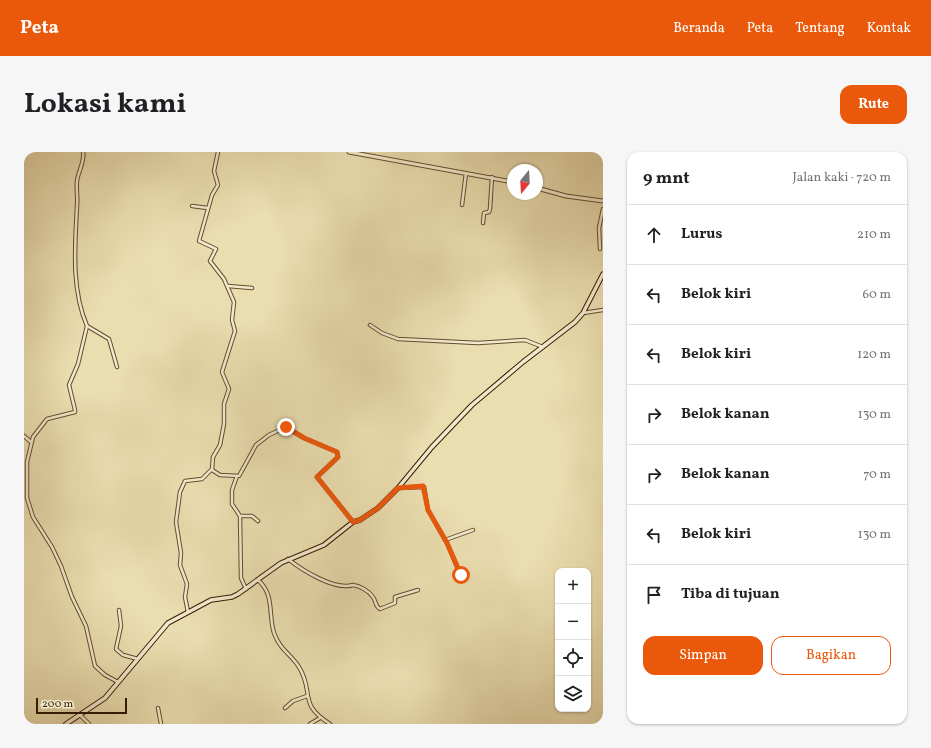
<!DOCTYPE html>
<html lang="id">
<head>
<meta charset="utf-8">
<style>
	:root { --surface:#fff; --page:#f6f6f6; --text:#202124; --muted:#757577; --line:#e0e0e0; --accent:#ea580c }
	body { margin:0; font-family:Vollkorn,serif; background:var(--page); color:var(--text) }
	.controls { position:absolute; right:12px; bottom:12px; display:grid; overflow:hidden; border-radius:8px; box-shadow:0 1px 3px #0004 }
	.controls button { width:36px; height:36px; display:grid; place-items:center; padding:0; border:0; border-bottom:1px solid var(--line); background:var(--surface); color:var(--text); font:20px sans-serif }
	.compass { position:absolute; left:483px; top:12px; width:36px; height:36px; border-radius:50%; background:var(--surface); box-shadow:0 1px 3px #0004; rotate:198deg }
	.scale { position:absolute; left:12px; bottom:10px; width:91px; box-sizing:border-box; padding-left:4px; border:2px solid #3a1b05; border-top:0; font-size:11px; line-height:14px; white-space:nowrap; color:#3a1b05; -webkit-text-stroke:3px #f1e9cb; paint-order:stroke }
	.stop { position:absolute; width:12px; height:12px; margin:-9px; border:3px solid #ea580c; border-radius:50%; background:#fff }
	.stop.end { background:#ea580c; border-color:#fff; box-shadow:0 1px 4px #0008 }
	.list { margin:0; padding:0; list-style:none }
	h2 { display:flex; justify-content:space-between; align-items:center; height:52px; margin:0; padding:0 16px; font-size:17px }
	h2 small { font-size:13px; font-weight:400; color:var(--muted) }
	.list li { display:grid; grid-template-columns:26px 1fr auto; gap:12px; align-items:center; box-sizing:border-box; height:60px; padding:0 16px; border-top:1px solid var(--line) }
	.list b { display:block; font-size:15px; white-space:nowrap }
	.list em { font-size:13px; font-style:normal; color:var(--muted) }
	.actions { display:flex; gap:8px; padding:12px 16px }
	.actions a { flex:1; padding:9px 0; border:1px solid var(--accent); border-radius:12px; text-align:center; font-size:14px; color:var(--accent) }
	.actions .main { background:var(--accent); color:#fff }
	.icon { flex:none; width:22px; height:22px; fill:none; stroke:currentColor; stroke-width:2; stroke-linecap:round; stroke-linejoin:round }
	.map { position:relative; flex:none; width:579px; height:572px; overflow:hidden; border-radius:12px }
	header { display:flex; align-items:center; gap:24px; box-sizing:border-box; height:56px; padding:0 20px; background:var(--accent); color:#fff }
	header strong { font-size:19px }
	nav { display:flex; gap:22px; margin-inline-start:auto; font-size:14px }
	.intro { display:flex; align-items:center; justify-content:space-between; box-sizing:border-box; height:96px; padding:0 24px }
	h1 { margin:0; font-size:28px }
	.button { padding:10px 18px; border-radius:12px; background:var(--accent); color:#fff; font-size:14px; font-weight:700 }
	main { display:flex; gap:24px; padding:0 24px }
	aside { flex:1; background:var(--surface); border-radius:12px; box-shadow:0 1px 3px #0004 }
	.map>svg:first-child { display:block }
</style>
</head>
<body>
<header>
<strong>Peta</strong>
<nav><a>Beranda</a><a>Peta</a><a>Tentang</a><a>Kontak</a></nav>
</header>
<div class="intro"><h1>Lokasi kami</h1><a class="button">Rute</a></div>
<main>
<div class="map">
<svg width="579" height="572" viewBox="0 0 579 572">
	<rect width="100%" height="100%" fill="#eaddaf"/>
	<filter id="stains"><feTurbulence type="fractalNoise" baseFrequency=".005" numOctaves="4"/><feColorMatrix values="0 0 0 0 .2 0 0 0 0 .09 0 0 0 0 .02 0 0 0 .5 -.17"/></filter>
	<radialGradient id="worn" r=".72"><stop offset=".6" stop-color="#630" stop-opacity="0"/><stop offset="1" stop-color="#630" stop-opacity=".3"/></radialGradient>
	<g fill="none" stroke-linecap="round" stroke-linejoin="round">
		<g stroke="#664c30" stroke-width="4.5">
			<g id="minor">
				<path d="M59,0C61,9 54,20 53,29C52,38 54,46 53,54C51,93 47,137 63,174L54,212L45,233L51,258V260L23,267L9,285L3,310V346L9,365L28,395L37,414L48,445L62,474L71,514L81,523L94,530"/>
				<path d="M194,0L190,19L194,33L188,43L175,89L192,97L186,109L200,127L210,150L208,168L211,179L198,220L205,237L200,252V272L196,293L189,305L188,318L196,323L215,324L232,293L245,283L262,275L280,286L313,300L314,305L293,325L329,370"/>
				<path d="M438,53L442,21"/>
				<path d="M168,54L184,56"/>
				<path d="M459,71L460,61L465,60L466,57L468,25"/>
				<path d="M576,97L575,76L579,57"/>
				<path d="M204,134L228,136"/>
				<path d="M559,161L579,158"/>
				<path d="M346,173L358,181L374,187L454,191L501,188L519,195"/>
				<path d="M63,174L85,187L93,215"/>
				<path d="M0,284L7,290"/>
				<path d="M213,324L208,338V352L216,364L217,426L222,437"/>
				<path d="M374,336L400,335L404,358L423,391L438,427"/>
				<path d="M216,364H228L234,369"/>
				<path d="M421,388L449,378"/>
				<path d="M264,407C278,418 311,439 329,433C336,434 345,439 349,445C352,449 351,454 356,457L371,451V445L394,438"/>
				<path d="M234,428C251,443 244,462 250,481C256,498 267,502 275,515C291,541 273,551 306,572"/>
				<path d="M95,458L97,474L92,497L99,503L114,507"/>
				<path d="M164,460L161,445L163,432L156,413L157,401L152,370L156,340L161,329L178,327L188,317"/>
				<path d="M134,556L137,572"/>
				<path d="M261,556L269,549L283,544"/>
				<path d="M57,564L65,572"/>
				<path d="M286,572L296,566"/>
			</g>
		</g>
		<g stroke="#664c30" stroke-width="5">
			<g id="tertiary">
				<path d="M325,0L489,30"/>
				<path d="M513,36L542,44L579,49"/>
			</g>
		</g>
		<g stroke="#3a1b05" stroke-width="5.5">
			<path id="secondary" d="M42,572L81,546L144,471L187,448L208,445L214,442L257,411L300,393L329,370L336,368L354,356L374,336L408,295L448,253L499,210L551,170L559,161L579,122"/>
		</g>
		<use href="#minor" stroke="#f1e9cb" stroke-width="2.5"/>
		<use href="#tertiary" stroke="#f1e9cb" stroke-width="3"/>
		<use href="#secondary" stroke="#f1e9cb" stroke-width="3.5"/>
	</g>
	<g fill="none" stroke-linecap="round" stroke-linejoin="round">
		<path stroke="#ea580c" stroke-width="5" d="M262,275L280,286L313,300L314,305L293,325L329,370L336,368L354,356L374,336L399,334L404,358L423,391L437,423"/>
	</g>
	<rect width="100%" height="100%" filter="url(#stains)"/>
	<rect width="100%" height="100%" fill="url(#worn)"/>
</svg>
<div class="controls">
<button>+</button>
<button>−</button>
<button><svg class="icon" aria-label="locate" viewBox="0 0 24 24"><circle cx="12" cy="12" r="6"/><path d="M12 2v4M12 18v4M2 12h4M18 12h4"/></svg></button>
<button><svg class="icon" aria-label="layers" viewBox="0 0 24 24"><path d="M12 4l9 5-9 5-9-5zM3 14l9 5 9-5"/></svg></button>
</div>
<svg class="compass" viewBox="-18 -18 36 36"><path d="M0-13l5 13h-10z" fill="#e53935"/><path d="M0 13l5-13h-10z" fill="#757577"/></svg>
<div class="scale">200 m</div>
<div class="stop" style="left:437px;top:423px"></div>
<div class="stop end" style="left:262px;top:275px"></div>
</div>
<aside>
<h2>9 mnt<small>Jalan kaki · 720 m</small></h2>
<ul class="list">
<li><svg class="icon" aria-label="ahead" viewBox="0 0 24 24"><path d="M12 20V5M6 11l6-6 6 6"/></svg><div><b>Lurus</b></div><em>210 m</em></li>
<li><svg class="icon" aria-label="left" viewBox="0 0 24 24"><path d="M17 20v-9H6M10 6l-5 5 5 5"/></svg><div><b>Belok kiri</b></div><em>60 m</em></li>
<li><svg class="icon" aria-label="left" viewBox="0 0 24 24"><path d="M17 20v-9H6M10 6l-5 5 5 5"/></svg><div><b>Belok kiri</b></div><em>120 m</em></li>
<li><svg class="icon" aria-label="right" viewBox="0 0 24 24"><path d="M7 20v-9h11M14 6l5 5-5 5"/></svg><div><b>Belok kanan</b></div><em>130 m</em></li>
<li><svg class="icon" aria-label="right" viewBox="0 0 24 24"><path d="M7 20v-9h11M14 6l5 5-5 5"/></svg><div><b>Belok kanan</b></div><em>70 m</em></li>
<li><svg class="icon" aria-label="left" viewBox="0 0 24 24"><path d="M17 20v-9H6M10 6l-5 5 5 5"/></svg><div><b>Belok kiri</b></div><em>130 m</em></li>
<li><svg class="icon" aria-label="arrive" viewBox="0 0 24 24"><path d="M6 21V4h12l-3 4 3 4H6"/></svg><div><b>Tiba di tujuan</b></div></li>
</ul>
<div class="actions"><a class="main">Simpan</a><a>Bagikan</a></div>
</aside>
</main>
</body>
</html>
